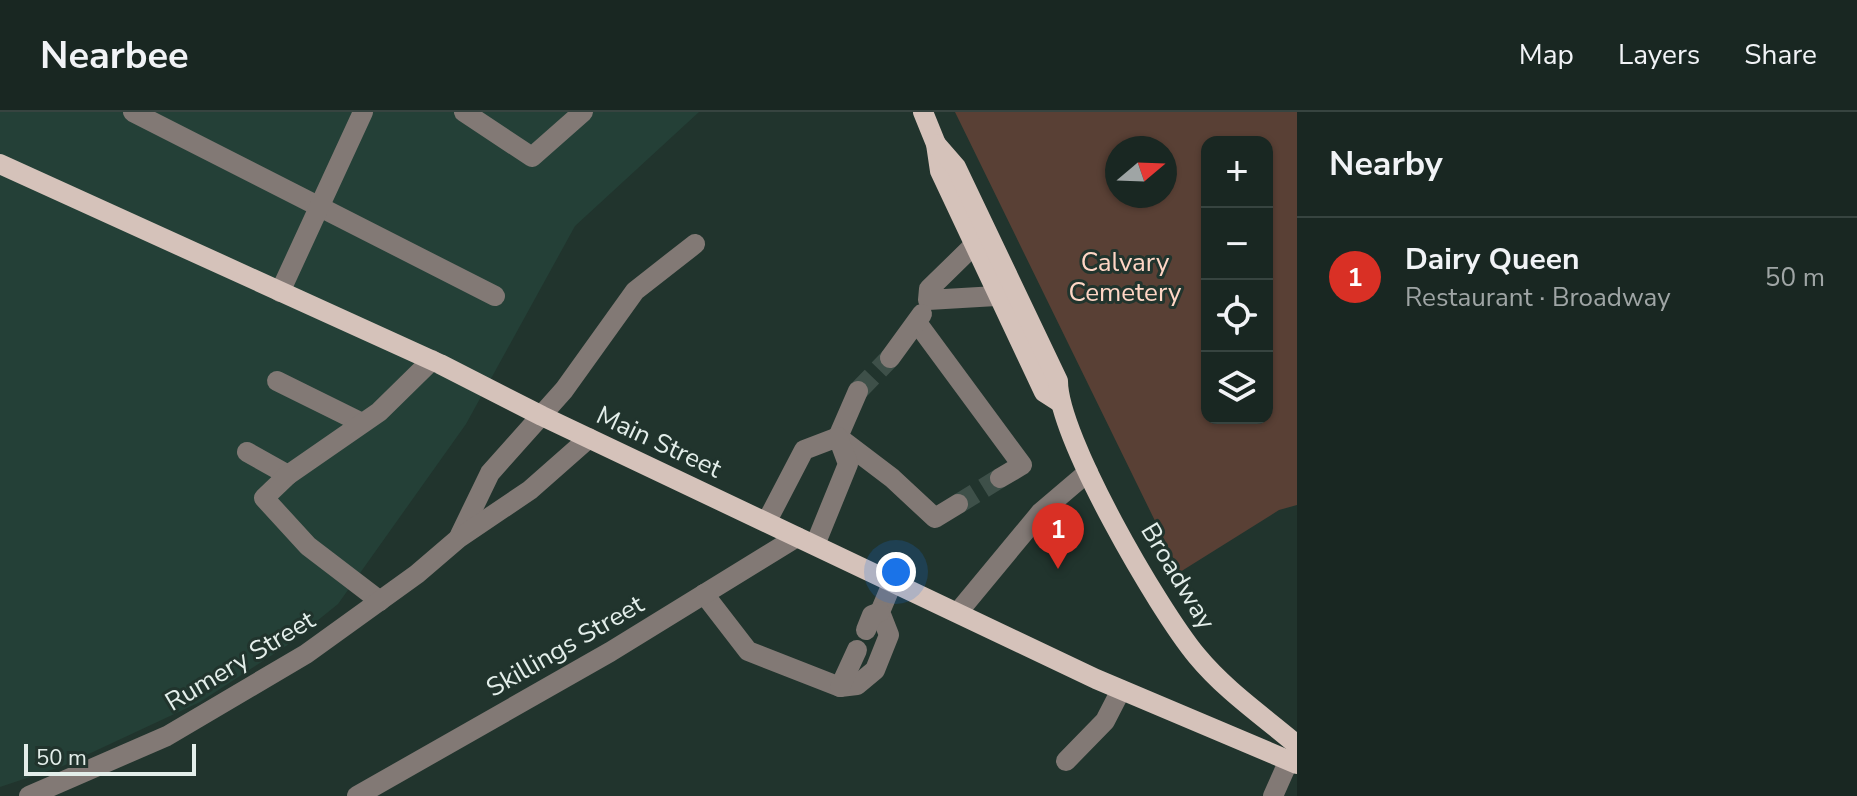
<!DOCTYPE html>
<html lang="en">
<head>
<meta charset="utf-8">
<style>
	:root { --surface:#192722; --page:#222f2a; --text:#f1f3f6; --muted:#9fa5a5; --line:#374440; --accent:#d93025 }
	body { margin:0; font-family:"Nunito Sans",sans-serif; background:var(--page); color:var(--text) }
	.controls { position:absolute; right:24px; top:24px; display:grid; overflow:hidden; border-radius:16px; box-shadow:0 2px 6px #0004 }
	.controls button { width:72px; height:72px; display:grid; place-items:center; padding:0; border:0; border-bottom:2px solid var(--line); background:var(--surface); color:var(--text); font:40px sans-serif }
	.compass { position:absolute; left:1105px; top:24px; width:72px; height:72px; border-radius:50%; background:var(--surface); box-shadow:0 2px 6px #0004; rotate:71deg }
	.scale { position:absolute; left:24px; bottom:20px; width:172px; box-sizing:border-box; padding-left:8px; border:4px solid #e3eeea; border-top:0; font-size:22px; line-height:28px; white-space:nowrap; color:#e3eeea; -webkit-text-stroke:6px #21342d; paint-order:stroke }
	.you { position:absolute; left:896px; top:460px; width:28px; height:28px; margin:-20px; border:6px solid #fff; border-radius:50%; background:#1a73e8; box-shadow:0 0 0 12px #1a73e833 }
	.badge { display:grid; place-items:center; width:52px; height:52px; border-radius:50%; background:var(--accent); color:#fff; font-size:26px; font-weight:700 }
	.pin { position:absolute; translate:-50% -66px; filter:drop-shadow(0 2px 4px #0008) }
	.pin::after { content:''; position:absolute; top:42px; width:28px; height:24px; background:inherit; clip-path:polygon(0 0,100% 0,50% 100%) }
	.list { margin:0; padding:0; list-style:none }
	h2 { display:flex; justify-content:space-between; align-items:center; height:104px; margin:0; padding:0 32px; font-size:34px }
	h2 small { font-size:26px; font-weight:400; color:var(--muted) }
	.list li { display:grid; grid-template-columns:52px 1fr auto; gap:24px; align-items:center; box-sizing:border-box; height:120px; padding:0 32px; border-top:2px solid var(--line) }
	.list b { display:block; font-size:30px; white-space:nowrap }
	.list p { margin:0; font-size:26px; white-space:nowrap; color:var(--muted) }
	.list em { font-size:26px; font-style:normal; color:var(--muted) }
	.icon { flex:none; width:44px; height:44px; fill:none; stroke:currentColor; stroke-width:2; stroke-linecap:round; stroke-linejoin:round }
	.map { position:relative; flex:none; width:1297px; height:684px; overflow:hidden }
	header { display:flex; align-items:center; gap:48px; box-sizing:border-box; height:112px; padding:0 40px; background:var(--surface); border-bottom:2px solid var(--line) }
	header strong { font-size:38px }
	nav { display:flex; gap:44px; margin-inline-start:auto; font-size:28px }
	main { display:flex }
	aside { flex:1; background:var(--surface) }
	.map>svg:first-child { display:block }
</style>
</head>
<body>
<header>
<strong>Nearbee</strong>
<nav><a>Map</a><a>Layers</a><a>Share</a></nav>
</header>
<main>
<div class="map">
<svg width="1297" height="684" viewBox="0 0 1297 684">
	<rect width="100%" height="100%" fill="#21342d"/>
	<path fill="#244037" d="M0,0H699L575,114L466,312L338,492L286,534L200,590L63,654L0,675Z"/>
	<path fill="#594035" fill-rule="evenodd" d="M955,0H1297V393L1279,398L1180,460ZM1207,30H1267V306H1207ZM1117,36H1165V84H1117Z"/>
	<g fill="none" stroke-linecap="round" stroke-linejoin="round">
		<g stroke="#3e5049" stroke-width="20" stroke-dasharray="20 10" stroke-linecap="butt">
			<path d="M858,279L890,246"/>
			<path d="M958,392L1000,366"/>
		</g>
		<g stroke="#827975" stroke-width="20">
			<path d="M133,0L495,184"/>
			<path d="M464,0L532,45L583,0"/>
			<path d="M973,134L929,177L928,188L996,184"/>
			<path d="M280,180L363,0"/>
			<path d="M918,212L1022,353L1000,366"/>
			<path d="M890,246L922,202"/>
			<path d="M277,269L362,311"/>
			<path d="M858,279L838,325L892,366L935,406L958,392"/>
			<path d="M247,340L288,363"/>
			<path d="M767,409L804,338L838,325L848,352L815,433"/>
			<path d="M460,423L490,361L564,278L635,179L695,132"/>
			<path d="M704,482L748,539L840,575L857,573L875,558L889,523L880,500L893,469"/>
			<path d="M380,489L308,434L264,386L288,363L379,300L432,248"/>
			<path d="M959,499L1041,400L1088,360"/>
			<path d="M866,518L872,503L880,500"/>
			<path d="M840,575L857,538"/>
			<path d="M1066,649L1105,609L1121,578"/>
			<path d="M29,684L167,624L306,542L417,462L459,426L530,378L589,326"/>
			<path d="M357,684L610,540L797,425"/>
			<path d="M1273,684L1289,648"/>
		</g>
		<g stroke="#d5c2ba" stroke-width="20">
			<path d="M923,0L936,32L940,59L1044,280L1058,289"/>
			<path d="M936,32L956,55L1058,269C1058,325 1158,497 1197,544C1226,579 1263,604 1297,633"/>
			<path d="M0,52L440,252L542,304L1096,567L1297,652"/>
		</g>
	</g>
	<g text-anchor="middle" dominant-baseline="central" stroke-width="6" stroke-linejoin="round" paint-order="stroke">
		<g font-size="26" fill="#ffd6c5" stroke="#21342d">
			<text x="1125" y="150">Calvary<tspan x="1125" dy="30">Cemetery</tspan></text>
		</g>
		<g font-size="26" fill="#e3eeea" stroke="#21342d">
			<text transform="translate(659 330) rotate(25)">Main Street</text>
			<text transform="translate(1178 464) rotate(59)">Broadway</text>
			<text transform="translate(565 534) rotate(-30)">Skillings Street</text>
			<text transform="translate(240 549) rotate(-31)">Rumery Street</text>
		</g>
	</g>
</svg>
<div class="controls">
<button>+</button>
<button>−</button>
<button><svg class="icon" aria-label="locate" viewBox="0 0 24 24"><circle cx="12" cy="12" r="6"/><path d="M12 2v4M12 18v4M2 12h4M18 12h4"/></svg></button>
<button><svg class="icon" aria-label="layers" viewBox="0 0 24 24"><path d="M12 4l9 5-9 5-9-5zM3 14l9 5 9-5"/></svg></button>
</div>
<svg class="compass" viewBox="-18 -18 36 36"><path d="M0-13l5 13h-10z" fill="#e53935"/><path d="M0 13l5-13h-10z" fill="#9fa5a5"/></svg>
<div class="scale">50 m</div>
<div class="you"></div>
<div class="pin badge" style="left:1058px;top:457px">1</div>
</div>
<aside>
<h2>Nearby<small></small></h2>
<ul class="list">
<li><span class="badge">1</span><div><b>Dairy Queen</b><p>Restaurant · Broadway</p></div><em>50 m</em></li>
</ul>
</aside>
</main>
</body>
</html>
